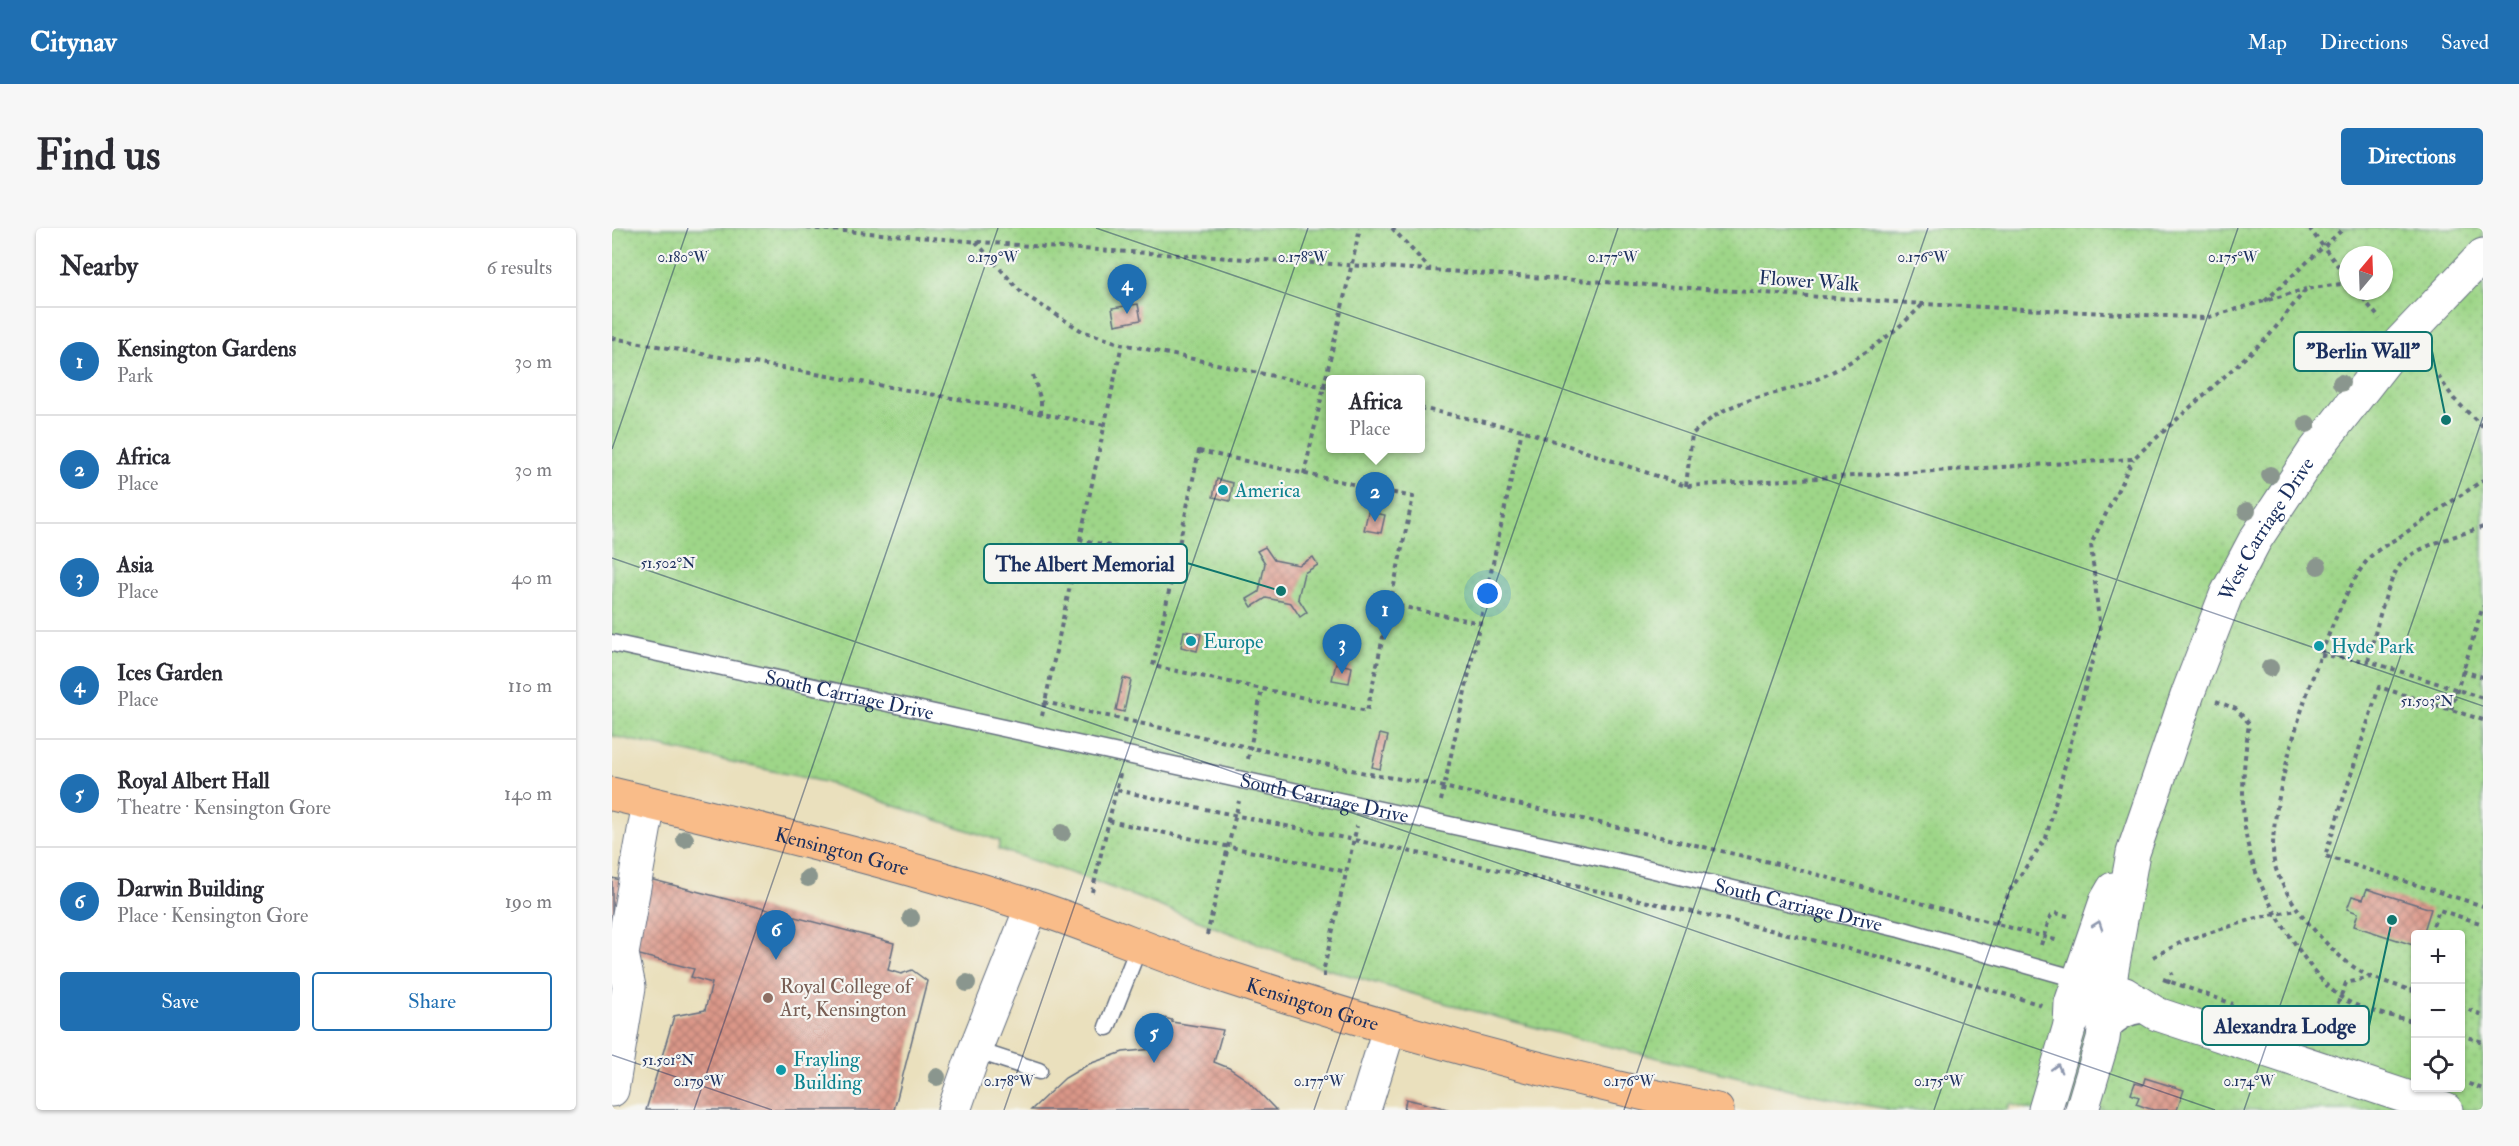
<!DOCTYPE html>
<html lang="en">
<head>
<meta charset="utf-8">
<style>
	:root { --surface:#fff; --page:#f7f7f7; --text:#2b2b33; --muted:#7c7c81; --line:#e1e1e2; --accent:#1f6fb2 }
	body { margin:0; font-family:"IM FELL Double Pica",serif; background:var(--page); color:var(--text) }
	.controls { position:absolute; right:18px; bottom:18px; display:grid; overflow:hidden; border-radius:6px; box-shadow:0 2px 4px #0004 }
	.controls button { width:54px; height:54px; display:grid; place-items:center; padding:0; border:0; border-bottom:2px solid var(--line); background:var(--surface); color:var(--text); font:30px sans-serif }
	.compass { position:absolute; left:1727px; top:18px; width:54px; height:54px; border-radius:50%; background:var(--surface); box-shadow:0 2px 4px #0004; rotate:19deg }
	.you { position:absolute; left:876px; top:366px; width:21px; height:21px; margin:-15px; border:4px solid #fff; border-radius:50%; background:#1a73e8; box-shadow:0 0 0 9px #1a73e833 }
	.badge { display:grid; place-items:center; width:39px; height:39px; border-radius:50%; background:var(--accent); color:#fff; font-size:20px; font-weight:700 }
	.pin { position:absolute; translate:-50% -50px; filter:drop-shadow(0 2px 3px #0008) }
	.pin::after { content:''; position:absolute; top:32px; width:21px; height:18px; background:inherit; clip-path:polygon(0 0,100% 0,50% 100%) }
	.popup { position:absolute; left:714px; top:147px; width:99px; height:78px; box-sizing:border-box; display:grid; place-content:center; border-radius:6px; background:var(--surface); filter:drop-shadow(0 2px 4px #0005); font-size:20px; white-space:nowrap; color:var(--muted) }
	.popup b { font-size:22px; color:var(--text) }
	.popup::after { content:''; position:absolute; left:50%; top:100%; margin-left:-12px; border:12px solid transparent; border-top-color:var(--surface) }
	.list { margin:0; padding:0; list-style:none }
	h2 { display:flex; justify-content:space-between; align-items:center; height:78px; margin:0; padding:0 24px; font-size:26px }
	h2 small { font-size:20px; font-weight:400; color:var(--muted) }
	.list li { display:grid; grid-template-columns:39px 1fr auto; gap:18px; align-items:center; box-sizing:border-box; height:108px; padding:0 24px; border-top:2px solid var(--line) }
	.list b { display:block; font-size:22px; white-space:nowrap }
	.list p { margin:0; font-size:20px; white-space:nowrap; color:var(--muted) }
	.list em { font-size:20px; font-style:normal; color:var(--muted) }
	.actions { display:flex; gap:12px; padding:18px 24px }
	.actions a { flex:1; padding:14px 0; border:2px solid var(--accent); border-radius:6px; text-align:center; font-size:21px; color:var(--accent) }
	.actions .main { background:var(--accent); color:#fff }
	.icon { flex:none; width:33px; height:33px; fill:none; stroke:currentColor; stroke-width:2; stroke-linecap:round; stroke-linejoin:round }
	.map { position:relative; flex:none; width:1871px; height:882px; overflow:hidden; border-radius:6px }
	header { display:flex; align-items:center; gap:36px; box-sizing:border-box; height:84px; padding:0 30px; background:var(--accent); color:#fff }
	header strong { font-size:28px }
	nav { display:flex; gap:33px; margin-inline-start:auto; font-size:21px }
	.intro { display:flex; align-items:center; justify-content:space-between; box-sizing:border-box; height:144px; padding:0 36px }
	h1 { margin:0; font-size:42px }
	.button { padding:15px 27px; border-radius:6px; background:var(--accent); color:#fff; font-size:21px; font-weight:700 }
	main { display:flex; gap:36px; padding:0 36px }
	aside { flex:1; background:var(--surface); border-radius:6px; box-shadow:0 2px 4px #0004 }
	.map>svg:first-child { display:block }
</style>
</head>
<body>
<header>
<strong>Citynav</strong>
<nav><a>Map</a><a>Directions</a><a>Saved</a></nav>
</header>
<div class="intro"><h1>Find us</h1><a class="button">Directions</a></div>
<main>
<aside>
<h2>Nearby<small>6 results</small></h2>
<ul class="list">
<li><span class="badge">1</span><div><b>Kensington Gardens</b><p>Park</p></div><em>30 m</em></li>
<li><span class="badge">2</span><div><b>Africa</b><p>Place</p></div><em>30 m</em></li>
<li><span class="badge">3</span><div><b>Asia</b><p>Place</p></div><em>40 m</em></li>
<li><span class="badge">4</span><div><b>Ices Garden</b><p>Place</p></div><em>110 m</em></li>
<li><span class="badge">5</span><div><b>Royal Albert Hall</b><p>Theatre · Kensington Gore</p></div><em>140 m</em></li>
<li><span class="badge">6</span><div><b>Darwin Building</b><p>Place · Kensington Gore</p></div><em>190 m</em></li>
</ul>
<div class="actions"><a class="main">Save</a><a>Share</a></div>
</aside>
<div class="map">
<svg width="1871" height="882" viewBox="0 0 1871 882">
	<defs>
		<pattern id="park-dots" width="8" height="8" patternUnits="userSpaceOnUse" patternTransform="scale(1.5)"><rect width="8" height="8" fill="#9ed688"/><path d="M2 2h.1M6 6h.1" fill="none" stroke="#88b878" stroke-width="1.8" stroke-linecap="round"/></pattern>
		<pattern id="building-cross-hatch" width="8" height="8" patternUnits="userSpaceOnUse" patternTransform="scale(1.5)"><rect width="8" height="8" fill="#db9788"/><path d="M0 0l8 8M0 8l8-8" fill="none" stroke="#b17c72"/></pattern>
	</defs>
	<rect width="100%" height="100%" fill="#f6f6f2"/>
	<filter id="ink" filterUnits="userSpaceOnUse"><feTurbulence type="fractalNoise" baseFrequency=".0167" numOctaves="2"/><feDisplacementMap in="SourceGraphic" scale="12" xChannelSelector="R" yChannelSelector="G"/><feConvolveMatrix kernelMatrix="1 2 1 2 8 2 1 2 1" color-interpolation-filters="sRGB"/></filter>
	<filter id="wash" filterUnits="userSpaceOnUse"><feTurbulence type="fractalNoise" baseFrequency=".008" numOctaves="4" result="noise"/><feDisplacementMap in="SourceGraphic" scale="24" xChannelSelector="R" yChannelSelector="G"/><feGaussianBlur stdDeviation="1.35" result="paint"/><feColorMatrix in="noise" values="0 0 0 0 0 0 0 0 0 0 0 0 0 0 0 0 0 1.4 0 .05"/><feComposite in="paint" operator="in"/></filter>
	<g filter="url(#wash)">
		<rect width="100%" height="100%" fill="#eae0bd"/>
		<path fill="url(#park-dots)" stroke="#5c8273" stroke-width="1.5" fill-rule="evenodd" d="M0,0H1871V882H1421L1398,876L1396,882H1280L1208,868L987,816L846,779L702,737L474,650L386,621L388,613L212,554L0,508ZM1736,27H1772V63H1736ZM718,152H808V220H718ZM1804,706H1848V860H1804Z"/>
		<g id="blocks">
			<g fill="url(#building-cross-hatch)">
				<path d="M526,76L529,92L503,97L500,80Z"/>
				<path d="M605,251L621,255L618,273L601,269Z"/>
				<path d="M756,284L773,287L769,305L752,302Z"/>
				<path d="M653,319L662,332L687,337L701,329L706,337L692,345L686,370L695,384L688,389L679,375L654,370L640,379L635,371L647,364L653,335L645,323Z"/>
				<path d="M572,403L589,406L585,423L569,419Z"/>
				<path d="M724,435L740,439L737,455L720,452Z"/>
				<path d="M511,450L519,452L512,484L504,482Z"/>
				<path d="M768,506L776,508L768,541L760,539Z"/>
				<path d="M0,650L9,652L0,716Z"/>
				<path d="M34,650L282,715L276,742L289,746L300,742L315,753L282,882H34L62,788L93,782L100,755L79,749L82,741L16,724Z"/>
				<path d="M1755,661L1819,681L1811,706H1804V718L1742,698L1746,685L1735,681L1740,668L1751,671Z"/>
				<path d="M545,788L560,792V794L611,802L602,834L617,840L635,852L664,882H419L453,850L477,836L511,824L541,821L546,796L543,795Z"/>
				<path d="M1533,850L1572,862L1565,882H1541L1524,876L1527,869L1519,866L1523,855L1531,857Z"/>
				<path d="M794,871L836,881V882H792Z"/>
			</g>
		</g>
	</g>
	<g filter="url(#ink)">
		<use href="#blocks" fill-opacity="0" stroke="#636d7f" stroke-width="1.5"/>
		<g fill="none" stroke-linecap="round" stroke-linejoin="round">
			<g stroke="#636d7f" stroke-width="19">
				<g id="service">
					<path id="s1" d="M0,415L1017,636L1288,701L1472,753"/>
					<path d="M495,799L527,718"/>
					<path d="M1496,806C1509,791 1521,786 1541,786"/>
					<path d="M363,822L427,843"/>
				</g>
			</g>
			<g stroke="#636d7f" stroke-width="35">
				<g id="minor">
					<path d="M1458,797L1480,766L1487,762L1497,761L1513,766L1545,786L1834,882"/>
					<path d="M0,862L17,759L10,726L37,575"/>
					<path d="M342,882L363,822L420,678"/>
					<path d="M752,882L777,801"/>
					<path d="M1433,882L1458,797L1459,775L1494,673L1501,661"/>
					<path id="s2" d="M1470,882L1491,811L1500,741L1521,625L1576,465L1614,367L1643,312L1701,225L1788,114L1871,27"/>
				</g>
			</g>
			<g stroke="#636d7f" stroke-width="35">
				<g id="primary">
					<path id="s3" d="M0,566C140,599 282,633 419,678C485,699 548,728 614,749C776,802 939,847 1105,882"/>
				</g>
			</g>
			<g stroke="#636d7f" stroke-width="4" stroke-dasharray="4.5 4.5" stroke-linecap="butt">
				<path d="M195,0L418,18L819,42L1311,76L1594,90L1694,61"/>
				<path d="M780,0L818,41"/>
				<path d="M1697,0L1736,51"/>
				<path d="M364,14L410,65L470,103L510,116"/>
				<path d="M1745,63L1768,91"/>
				<path d="M1653,73L1732,0"/>
				<path d="M0,110L493,197"/>
				<path d="M421,147L429,173V186"/>
				<path d="M1826,148L1842,171L1871,199"/>
				<path d="M808,180L910,202L1074,258L1521,231L1656,109L1694,61L1736,55"/>
				<path d="M587,223L801,269L755,483L541,438Z"/>
				<path d="M692,246L748,0"/>
				<path d="M1074,258L1080,206C1089,199 1099,190 1109,184C1134,170 1166,166 1193,156C1237,139 1278,110 1311,76"/>
				<path d="M467,311L563,333"/>
				<path d="M778,376L868,395"/>
				<path d="M1709,427L1756,433L1871,470"/>
				<path d="M1756,433C1763,407 1773,358 1788,337C1802,318 1849,307 1871,299"/>
				<path d="M1850,443L1871,449"/>
				<path d="M1604,473L1624,481L1637,495C1625,586 1627,633 1680,711C1692,730 1708,754 1726,767C1747,783 1779,787 1804,794"/>
				<path d="M432,474L767,548L810,554L1170,637L1447,713"/>
				<path d="M1839,482L1871,378"/>
				<path d="M430,488L510,116L718,160"/>
				<path d="M1871,492L1767,459L1713,628L1871,678"/>
				<path d="M636,531L650,461"/>
				<path d="M505,562C756,617 1010,663 1260,727C1317,742 1373,761 1430,777"/>
				<path d="M829,573L910,202"/>
				<path d="M497,593L735,644"/>
				<path d="M480,664L508,546"/>
				<path d="M1384,696L1398,662L1434,610L1488,403L1479,316L1521,231"/>
				<path d="M1818,706L1827,682L1871,696"/>
				<path d="M595,707L627,573"/>
				<path d="M1429,717L1438,689L1443,685L1456,688"/>
				<path d="M1541,729L1574,712L1648,689L1685,682"/>
				<path d="M712,749V740L745,598"/>
				<path d="M1759,749C1725,735 1673,674 1663,638C1648,585 1720,370 1758,329C1767,320 1781,313 1792,306C1818,288 1845,270 1871,252"/>
				<path d="M1551,751L1621,776"/>
				<path d="M1556,755L1560,744"/>
				<path d="M1800,763L1804,751"/>
				<path d="M1848,779L1871,787"/>
				<path d="M1848,807L1871,814"/>
				<path d="M1712,809L1734,755L1759,749L1804,764"/>
				<path d="M1848,853L1871,861"/>
			</g>
			<use href="#service" stroke="#fff" stroke-width="16"/>
			<use href="#minor" stroke="#fff" stroke-width="33"/>
			<use href="#primary" stroke="#f9bc89" stroke-width="33"/>
		</g>
		<g fill="#8a968e">
			<circle cx="1758" cy="119" r="9"/>
			<circle cx="1729" cy="155" r="9"/>
			<circle cx="1695" cy="196" r="9"/>
			<circle cx="1658" cy="247" r="9"/>
			<circle cx="1635" cy="283" r="9"/>
			<circle cx="1706" cy="338" r="9"/>
			<circle cx="1658" cy="440" r="9"/>
			<circle cx="450" cy="605" r="9"/>
			<circle cx="73" cy="611" r="9"/>
			<circle cx="196" cy="650" r="9"/>
			<circle cx="299" cy="690" r="9"/>
			<circle cx="355" cy="755" r="9"/>
			<circle cx="325" cy="849" r="9"/>
		</g>
		<defs><path id="oneway-chevron" d="M-2-3.5L2.5 0L-2 3.5" fill="none" stroke-width="1.6" stroke-linecap="round" stroke-linejoin="round" transform="scale(1.5)"/></defs>
		<g stroke="#8d97ae">
			<use href="#oneway-chevron" transform="translate(1486 697) rotate(-71)"/>
			<use href="#oneway-chevron" transform="translate(1445 840) rotate(-74)"/>
		</g>
	</g>
	<path fill="none" stroke="#1b2f5e" stroke-width="1.5" stroke-opacity="0.45" d="M484,0L1871,478M0,221L76,0M0,330L1603,882M0,827L160,882M82,882L386,0M392,882L696,0M702,882L1006,0M1012,882L1316,0M1322,882L1626,0M1632,882L1871,189"/>
	<g fill="#0f9aa8" stroke="#f6f6f2" stroke-width="2">
		<circle cx="611" cy="262" r="6"/>
		<circle cx="579" cy="413" r="6"/>
		<circle cx="1707" cy="418" r="6"/>
		<circle cx="169" cy="842" r="6"/>
	</g>
	<circle fill="#8d6e63" stroke="#f6f6f2" stroke-width="2" cx="156" cy="770" r="6"/>
	<g text-anchor="middle" dominant-baseline="central" stroke-width="4.5" stroke-linejoin="round" paint-order="stroke">
		<g font-size="20" fill="#1b2f5e" stroke="#f6f6f2">
			<text transform="translate(1197 53) rotate(4)">Flower Walk</text>
			<text stroke="none"><textPath href="#s2" startOffset="614">West Carriage Drive</textPath></text>
			<text stroke="none"><textPath href="#s1" startOffset="243">South Carriage Drive</textPath></text>
			<text stroke="none"><textPath href="#s1" startOffset="729">South Carriage Drive</textPath></text>
			<text stroke="none"><textPath href="#s3" startOffset="237">Kensington Gore</textPath></text>
			<text stroke="none"><textPath href="#s1" startOffset="1215">South Carriage Drive</textPath></text>
			<text stroke="none"><textPath href="#s3" startOffset="732">Kensington Gore</textPath></text>
		</g>
		<g font-size="20" fill="#0d838f" stroke="#f6f6f2" text-anchor="start">
			<text x="623" y="262">America</text>
			<text x="591" y="413">Europe</text>
			<text x="1719" y="418">Hyde Park</text>
			<text x="181" y="831">Frayling<tspan x="181" dy="23">Building</tspan></text>
		</g>
		<g font-size="20" fill="#785e54" stroke="#f6f6f2" text-anchor="start">
			<text x="168" y="758">Royal College of<tspan x="168" dy="23">Art, Kensington</tspan></text>
		</g>
	</g>
	<g font-size="15" text-anchor="middle" fill="#1b2f5e" stroke="#f6f6f2" stroke-width="4.5" stroke-linejoin="round" paint-order="stroke">
		<text x="71" y="34">0.180°W</text>
		<text x="381" y="34">0.179°W</text>
		<text x="691" y="34">0.178°W</text>
		<text x="1001" y="34">0.177°W</text>
		<text x="1311" y="34">0.176°W</text>
		<text x="1621" y="34">0.175°W</text>
		<text x="56" y="340">51.502°N</text>
		<text x="1815" y="478">51.503°N</text>
		<text x="56" y="837">51.501°N</text>
		<text x="87" y="858">0.179°W</text>
		<text x="397" y="858">0.178°W</text>
		<text x="707" y="858">0.177°W</text>
		<text x="1017" y="858">0.176°W</text>
		<text x="1327" y="858">0.175°W</text>
		<text x="1637" y="858">0.174°W</text>
	</g>
	<path fill="none" stroke="#0f766e" stroke-width="2" d="M1834 192L1820 123M669 363L575 335M1780 692L1757 798"/>
	<g fill="#0f766e" stroke="#f6f6f2" stroke-width="2">
		<circle cx="1834" cy="192" r="6"/>
		<circle cx="669" cy="363" r="6"/>
		<circle cx="1780" cy="692" r="6"/>
	</g>
	<g fill="#f6f6f2" stroke="#0f766e" stroke-width="2">
		<rect x="1682" y="104" width="138" height="39" rx="6"/>
		<rect x="372" y="316" width="203" height="39" rx="6"/>
		<rect x="1590" y="778" width="167" height="39" rx="6"/>
	</g>
	<g font-size="21" text-anchor="middle" font-weight="bold" fill="#1b2f5e">
		<text x="1751" y="130">"Berlin Wall"</text>
		<text x="473" y="343">The Albert Memorial</text>
		<text x="1673" y="805">Alexandra Lodge</text>
	</g>
</svg>
<div class="controls">
<button>+</button>
<button>−</button>
<button><svg class="icon" aria-label="locate" viewBox="0 0 24 24"><circle cx="12" cy="12" r="6"/><path d="M12 2v4M12 18v4M2 12h4M18 12h4"/></svg></button>
</div>
<svg class="compass" viewBox="-18 -18 36 36"><path d="M0-13l5 13h-10z" fill="#e53935"/><path d="M0 13l5-13h-10z" fill="#7c7c81"/></svg>
<div class="you"></div>
<div class="pin badge" style="left:773px;top:412px">1</div>
<div class="pin badge" style="left:763px;top:294px">2</div>
<div class="popup"><b>Africa</b>Place</div>
<div class="pin badge" style="left:730px;top:446px">3</div>
<div class="pin badge" style="left:515px;top:86px">4</div>
<div class="pin badge" style="left:542px;top:835px">5</div>
<div class="pin badge" style="left:164px;top:732px">6</div>
</div>
</main>
</body>
</html>
